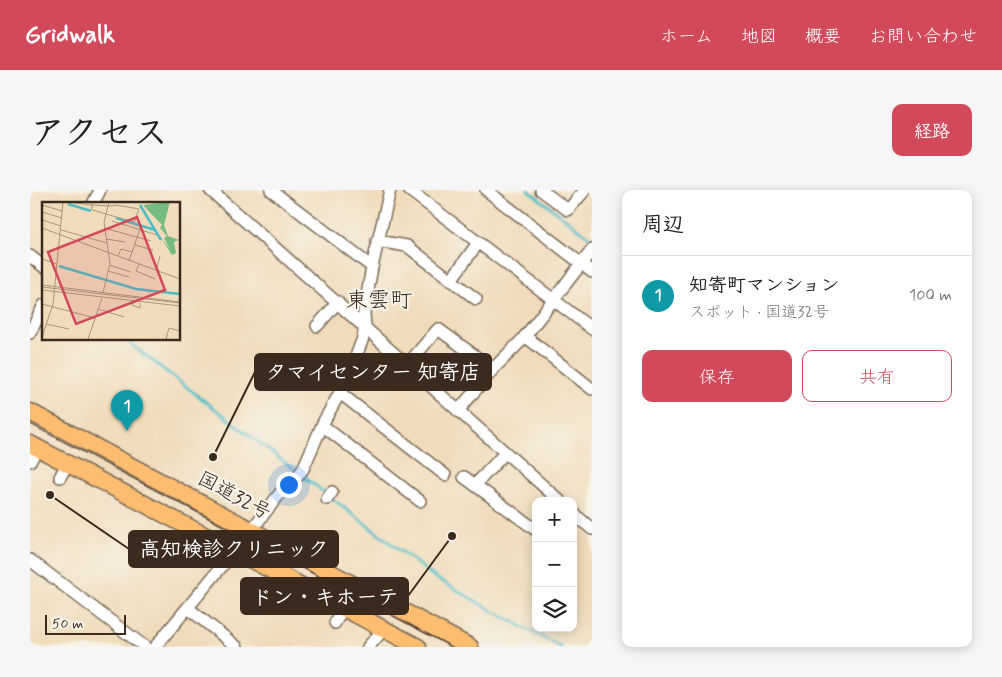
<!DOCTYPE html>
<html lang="ja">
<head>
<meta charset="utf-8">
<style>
	:root { --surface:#fff; --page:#f6f6f6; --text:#222; --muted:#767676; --line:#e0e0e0; --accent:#d1495b }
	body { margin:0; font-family:Mynerve,"Klee One",sans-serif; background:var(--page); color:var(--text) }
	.controls { position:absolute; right:15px; bottom:15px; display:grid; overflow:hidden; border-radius:10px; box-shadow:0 2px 12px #0003 }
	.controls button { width:45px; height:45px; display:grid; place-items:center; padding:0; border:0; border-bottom:1px solid var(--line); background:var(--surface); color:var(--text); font:25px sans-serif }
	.scale { position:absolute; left:15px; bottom:12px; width:81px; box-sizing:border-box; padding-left:5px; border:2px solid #3b2a1e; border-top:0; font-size:14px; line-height:18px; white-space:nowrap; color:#3b2a1e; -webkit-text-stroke:4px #f7f3e8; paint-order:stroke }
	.you { position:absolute; left:258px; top:294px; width:18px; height:18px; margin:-12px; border:4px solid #fff; border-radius:50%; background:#1a73e8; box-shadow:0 0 0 8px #1a73e833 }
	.badge { display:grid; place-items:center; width:32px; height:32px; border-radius:50%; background:var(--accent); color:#fff; font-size:16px; font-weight:700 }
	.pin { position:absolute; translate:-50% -41px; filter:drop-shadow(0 1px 2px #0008) }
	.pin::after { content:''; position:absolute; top:26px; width:18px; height:15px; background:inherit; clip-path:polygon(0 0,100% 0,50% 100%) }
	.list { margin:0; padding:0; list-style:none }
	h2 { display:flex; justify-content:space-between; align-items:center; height:65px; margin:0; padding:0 20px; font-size:21px }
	h2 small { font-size:16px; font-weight:400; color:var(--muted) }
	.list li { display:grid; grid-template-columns:32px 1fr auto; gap:15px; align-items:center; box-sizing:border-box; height:80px; padding:0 20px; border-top:1px solid var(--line) }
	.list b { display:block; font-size:19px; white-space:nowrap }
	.list p { margin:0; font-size:16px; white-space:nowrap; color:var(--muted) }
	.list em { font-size:16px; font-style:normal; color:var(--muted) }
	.actions { display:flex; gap:10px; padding:15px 20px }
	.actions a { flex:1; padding:11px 0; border:1px solid var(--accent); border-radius:10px; text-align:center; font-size:18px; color:var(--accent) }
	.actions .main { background:var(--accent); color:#fff }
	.icon { flex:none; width:28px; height:28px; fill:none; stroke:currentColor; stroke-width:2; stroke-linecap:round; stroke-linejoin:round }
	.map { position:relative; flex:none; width:562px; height:457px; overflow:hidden; border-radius:10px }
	header { display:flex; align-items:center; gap:30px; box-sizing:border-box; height:70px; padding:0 25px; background:var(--accent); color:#fff }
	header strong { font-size:24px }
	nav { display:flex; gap:28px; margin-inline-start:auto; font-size:18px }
	.intro { display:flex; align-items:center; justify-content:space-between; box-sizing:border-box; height:120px; padding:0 30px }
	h1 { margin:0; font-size:35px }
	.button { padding:12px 22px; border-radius:10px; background:var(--accent); color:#fff; font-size:18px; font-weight:700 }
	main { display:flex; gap:30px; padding:0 30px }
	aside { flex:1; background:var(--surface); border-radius:10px; box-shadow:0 2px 12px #0003 }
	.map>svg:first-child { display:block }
</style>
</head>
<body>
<header>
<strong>Gridwalk</strong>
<nav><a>ホーム</a><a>地図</a><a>概要</a><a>お問い合わせ</a></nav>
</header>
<div class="intro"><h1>アクセス</h1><a class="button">経路</a></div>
<main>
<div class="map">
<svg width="562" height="457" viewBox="0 0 562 457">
	<rect width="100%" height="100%" fill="#f7f3e8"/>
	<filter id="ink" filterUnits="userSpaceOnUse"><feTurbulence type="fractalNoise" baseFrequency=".02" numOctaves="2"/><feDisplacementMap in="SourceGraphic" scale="10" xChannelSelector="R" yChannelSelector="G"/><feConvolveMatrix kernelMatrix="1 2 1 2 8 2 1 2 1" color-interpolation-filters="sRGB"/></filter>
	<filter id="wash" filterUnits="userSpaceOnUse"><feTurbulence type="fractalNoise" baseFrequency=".0096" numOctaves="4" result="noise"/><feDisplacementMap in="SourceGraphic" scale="20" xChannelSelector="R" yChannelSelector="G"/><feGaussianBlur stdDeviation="1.12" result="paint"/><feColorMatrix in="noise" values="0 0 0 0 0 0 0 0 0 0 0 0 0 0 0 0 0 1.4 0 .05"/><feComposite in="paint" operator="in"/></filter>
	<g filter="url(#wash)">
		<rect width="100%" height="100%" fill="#f0dcbb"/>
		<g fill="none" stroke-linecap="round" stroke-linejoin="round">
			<g stroke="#4ebcc7" stroke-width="3">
				<path d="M498,0L562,49"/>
				<path d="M94,149L406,388L468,424L531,457"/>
			</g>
		</g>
	</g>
	<g filter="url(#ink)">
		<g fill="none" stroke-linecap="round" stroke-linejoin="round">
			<g stroke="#7a6855" stroke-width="14">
				<g id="minor">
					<path d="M180,0L530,311"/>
					<path d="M241,0L342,77"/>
					<path d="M379,0L562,139"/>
					<path d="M456,0L562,82"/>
					<path d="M511,0L538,20L555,0"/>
					<path d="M63,14L70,0"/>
					<path d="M347,51L377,56L446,109"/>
					<path d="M0,66L14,77"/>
					<path d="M421,90L448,53"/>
					<path d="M287,136L308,112"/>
					<path d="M0,143L14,115"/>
					<path d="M495,146L562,199"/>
					<path d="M377,175L408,139L463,179"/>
					<path d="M310,203L415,285"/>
					<path d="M428,221L465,177L493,149L562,60"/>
					<path d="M292,235L390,311"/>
					<path d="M475,263L445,295L506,340"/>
					<path d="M0,271L8,258"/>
					<path d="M30,287L38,273"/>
					<path d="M434,287L445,295"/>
					<path d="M297,309L302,302"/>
					<path d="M543,323L562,339"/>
					<path d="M0,370L115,457"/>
					<path d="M158,418L207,457"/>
					<path d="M305,433L313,418"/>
					<path d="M125,457L212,352L255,297L265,290L273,279L294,231L317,190L333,148L335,136L334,123L342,77L360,0"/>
					<path d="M338,457L354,439"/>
				</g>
			</g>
			<g stroke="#7a6855" stroke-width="19">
				<g id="highway">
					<path d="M0,222L440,457"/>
					<path d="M0,254L388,457"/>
				</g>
			</g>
			<use href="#minor" stroke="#fff" stroke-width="11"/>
			<use href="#highway" stroke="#fcbd6f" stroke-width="16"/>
			<path stroke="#3b2a1e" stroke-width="1" d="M0,234L422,457"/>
		</g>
	</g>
	<g text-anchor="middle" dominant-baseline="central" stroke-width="4.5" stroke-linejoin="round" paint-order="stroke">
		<g font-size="20" fill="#3b2a1e" stroke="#f7f3e8">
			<text transform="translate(204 306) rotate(28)">国道32号</text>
		</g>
		<g font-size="22" fill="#3b2a1e" stroke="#f7f3e8">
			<text x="349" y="111">東雲町</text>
		</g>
	</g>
	<g transform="translate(12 12)">
		<rect width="138" height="138" fill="#f0dcbb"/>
		<path d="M128,0L122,23L126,34L137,38L132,40L134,51L130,53L118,34L128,47L122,36L125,34L118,26L120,23L101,3Z" fill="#75bc82"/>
		<path fill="none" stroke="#4ebcc7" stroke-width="2.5" d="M26,2L49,9M98,3L119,38M74,16L113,28M17,64L94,87L138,92"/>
		<path fill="none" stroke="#a8957c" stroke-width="1" d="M26,0L50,3L70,4L74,3L97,7L92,20L50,8V2L51,0M0,3L20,9M0,10L20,16M0,18L19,24M70,19L115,33M0,26L138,77M62,26L109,39M19,28L65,41M64,37L83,40M93,43L111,48M76,54L79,47L90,50M0,57L15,62M87,59L99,24M97,62L94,69L113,77M67,63L89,70M66,69L87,75M114,69L118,54M0,83L138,100M0,85L138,101M0,88L138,104M61,91L68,61L62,20L67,0M92,100L90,103L98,106V101M0,102L53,116M56,107L82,115M4,122L27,127M0,135L11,102L21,0M46,137L60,96M124,137L127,126L138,129"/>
		<path fill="#d1495b" fill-opacity="0.15" stroke="#d1495b" stroke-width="2.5" d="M95,15L123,88L34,122L6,50Z"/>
		<rect width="138" height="138" fill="none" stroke="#3b2a1e" stroke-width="2.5"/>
	</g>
	<path fill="none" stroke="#3b2a1e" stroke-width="2" d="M183 267L225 182M20 305L99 359M422 346L378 406"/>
	<g fill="#3b2a1e" stroke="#f7f3e8" stroke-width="2">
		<circle cx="183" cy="267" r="5"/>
		<circle cx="20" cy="305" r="5"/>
		<circle cx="422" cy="346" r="5"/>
	</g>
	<g fill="#3b2a1e" stroke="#3b2a1e" stroke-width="2">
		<rect x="225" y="164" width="236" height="36" rx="5"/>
		<rect x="99" y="341" width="209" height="36" rx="5"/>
		<rect x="211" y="388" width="167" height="36" rx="5"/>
	</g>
	<g font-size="21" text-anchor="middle" font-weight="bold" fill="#fff">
		<text x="343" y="189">タマイセンター 知寄店</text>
		<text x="204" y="366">高知検診クリニック</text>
		<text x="295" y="414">ドン・キホーテ</text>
	</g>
</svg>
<div class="controls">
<button>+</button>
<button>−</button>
<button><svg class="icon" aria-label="layers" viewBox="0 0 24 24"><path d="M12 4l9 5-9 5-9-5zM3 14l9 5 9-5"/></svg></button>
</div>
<div class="scale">50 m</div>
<div class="you"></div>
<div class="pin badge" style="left:97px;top:241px;background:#0f9aa8">1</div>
</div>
<aside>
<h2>周辺<small></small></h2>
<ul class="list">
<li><span class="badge" style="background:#0f9aa8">1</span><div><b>知寄町マンション</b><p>スポット · 国道32号</p></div><em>100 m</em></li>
</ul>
<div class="actions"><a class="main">保存</a><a>共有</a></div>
</aside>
</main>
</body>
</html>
